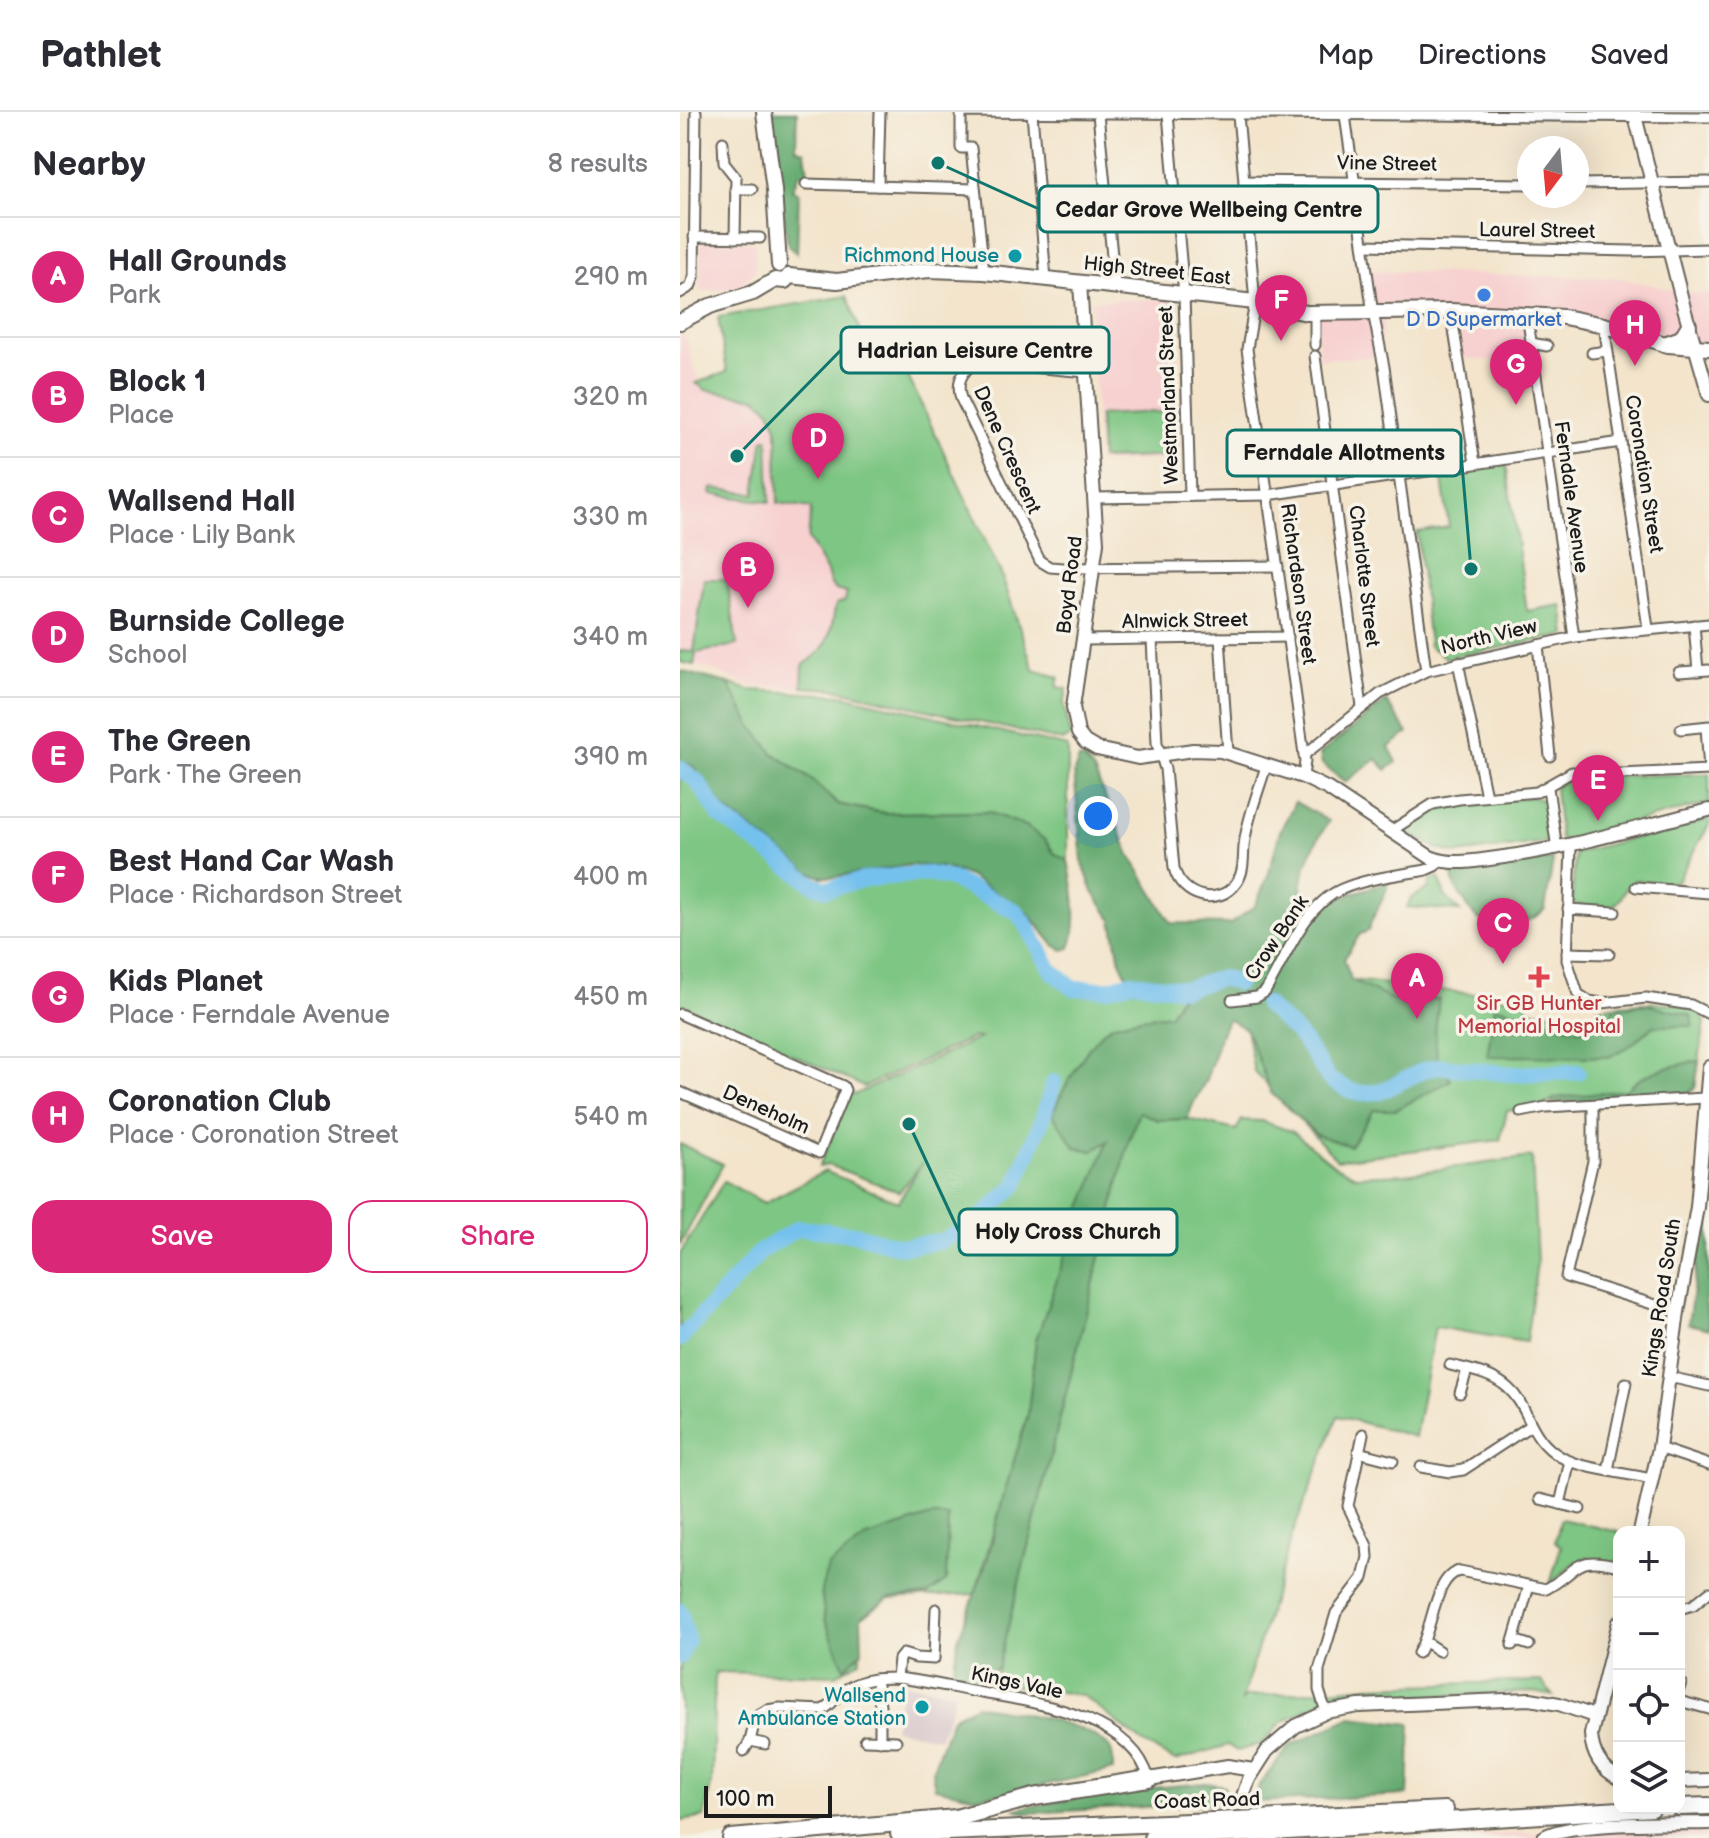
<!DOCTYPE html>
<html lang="en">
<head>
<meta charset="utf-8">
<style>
	:root { --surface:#fff; --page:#f7f7f7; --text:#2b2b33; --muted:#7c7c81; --line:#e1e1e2; --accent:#db2777 }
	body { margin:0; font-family:"Balsamiq Sans",sans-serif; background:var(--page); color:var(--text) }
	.controls { position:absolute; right:24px; bottom:24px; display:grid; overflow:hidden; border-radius:16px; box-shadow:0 8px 32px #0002 }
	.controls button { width:72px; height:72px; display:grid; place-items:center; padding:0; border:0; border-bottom:2px solid var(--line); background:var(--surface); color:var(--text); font:40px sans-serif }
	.compass { position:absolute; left:837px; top:24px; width:72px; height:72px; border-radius:50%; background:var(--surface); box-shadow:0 8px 32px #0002; rotate:196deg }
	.scale { position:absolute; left:24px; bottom:20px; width:128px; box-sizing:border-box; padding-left:8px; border:4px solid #1c1c1c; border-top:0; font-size:22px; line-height:28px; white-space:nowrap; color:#1c1c1c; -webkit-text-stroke:6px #f7f3e8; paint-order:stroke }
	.you { position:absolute; left:418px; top:704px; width:28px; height:28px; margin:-20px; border:6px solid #fff; border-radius:50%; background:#1a73e8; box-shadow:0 0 0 12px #1a73e833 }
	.badge { display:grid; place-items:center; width:52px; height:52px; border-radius:50%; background:var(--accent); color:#fff; font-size:26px; font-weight:700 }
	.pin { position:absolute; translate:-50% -66px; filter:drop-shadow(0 2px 4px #0008) }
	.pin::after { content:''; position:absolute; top:42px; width:28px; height:24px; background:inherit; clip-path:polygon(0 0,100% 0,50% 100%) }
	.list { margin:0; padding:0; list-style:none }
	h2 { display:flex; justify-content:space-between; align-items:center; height:104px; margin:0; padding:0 32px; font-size:34px }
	h2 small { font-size:26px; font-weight:400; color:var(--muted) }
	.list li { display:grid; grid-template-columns:52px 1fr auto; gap:24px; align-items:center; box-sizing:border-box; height:120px; padding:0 32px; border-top:2px solid var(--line) }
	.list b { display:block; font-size:30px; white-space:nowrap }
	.list p { margin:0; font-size:26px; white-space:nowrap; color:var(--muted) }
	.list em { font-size:26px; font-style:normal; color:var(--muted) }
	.actions { display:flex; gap:16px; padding:24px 32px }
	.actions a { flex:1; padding:18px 0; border:2px solid var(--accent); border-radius:24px; text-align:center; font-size:28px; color:var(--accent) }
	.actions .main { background:var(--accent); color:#fff }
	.icon { flex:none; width:44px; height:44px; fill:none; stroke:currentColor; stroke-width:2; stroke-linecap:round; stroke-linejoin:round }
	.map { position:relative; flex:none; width:1029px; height:1726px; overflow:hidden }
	header { display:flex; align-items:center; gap:48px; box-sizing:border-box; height:112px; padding:0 40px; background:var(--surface); border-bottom:2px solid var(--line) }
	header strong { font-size:38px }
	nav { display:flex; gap:44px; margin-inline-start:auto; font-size:28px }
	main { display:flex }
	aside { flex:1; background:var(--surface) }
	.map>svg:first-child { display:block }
</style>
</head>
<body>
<header>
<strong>Pathlet</strong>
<nav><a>Map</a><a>Directions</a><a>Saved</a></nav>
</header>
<main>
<aside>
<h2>Nearby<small>8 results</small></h2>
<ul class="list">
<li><span class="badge">A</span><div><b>Hall Grounds</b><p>Park</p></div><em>290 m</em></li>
<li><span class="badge">B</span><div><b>Block 1</b><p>Place</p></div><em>320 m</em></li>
<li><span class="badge">C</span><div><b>Wallsend Hall</b><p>Place · Lily Bank</p></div><em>330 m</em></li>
<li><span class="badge">D</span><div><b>Burnside College</b><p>School</p></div><em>340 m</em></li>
<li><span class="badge">E</span><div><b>The Green</b><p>Park · The Green</p></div><em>390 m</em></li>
<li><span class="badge">F</span><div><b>Best Hand Car Wash</b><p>Place · Richardson Street</p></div><em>400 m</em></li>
<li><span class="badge">G</span><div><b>Kids Planet</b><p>Place · Ferndale Avenue</p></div><em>450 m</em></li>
<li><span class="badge">H</span><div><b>Coronation Club</b><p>Place · Coronation Street</p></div><em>540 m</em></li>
</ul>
<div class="actions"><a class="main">Save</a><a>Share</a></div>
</aside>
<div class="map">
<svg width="1029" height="1726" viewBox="0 0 1029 1726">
	<rect width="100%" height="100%" fill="#f7f3e8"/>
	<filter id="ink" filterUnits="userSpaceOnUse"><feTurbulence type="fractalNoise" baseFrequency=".0125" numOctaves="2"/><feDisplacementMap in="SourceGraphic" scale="16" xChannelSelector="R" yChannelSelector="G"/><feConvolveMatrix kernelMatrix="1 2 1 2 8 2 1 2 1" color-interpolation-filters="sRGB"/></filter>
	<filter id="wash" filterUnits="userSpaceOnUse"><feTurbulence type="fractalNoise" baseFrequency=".006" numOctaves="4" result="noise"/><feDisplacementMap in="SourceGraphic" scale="32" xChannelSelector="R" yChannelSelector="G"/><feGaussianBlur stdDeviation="1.8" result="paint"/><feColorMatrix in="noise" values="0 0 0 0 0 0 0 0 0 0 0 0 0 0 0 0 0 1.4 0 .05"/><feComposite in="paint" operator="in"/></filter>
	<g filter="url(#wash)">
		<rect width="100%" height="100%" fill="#f3e4cb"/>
		<g fill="#f7d0d0">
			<path d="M21,129L75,130V160L56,177L19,180Z"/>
			<path d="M685,159L940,166L1006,181L1029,182V262L1023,243L931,219L844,211L849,252L783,246L775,205L705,207L697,245L638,247V196L690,197Z"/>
			<path d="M167,184L192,251L219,245L322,464L354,558L379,565L377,575L387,577L384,592L391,624L383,629L155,577L65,573L31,557L0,550V223L4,220L18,270L47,260L38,205Z"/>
			<path d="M493,187L501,347L419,350L411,189Z"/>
			<path d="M1026,1716V1726H779L845,1721Z"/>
		</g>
		<path fill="#d2bec5" d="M223,1571L274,1580L272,1594L259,1626L214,1617Z"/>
		<g fill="#7ec683" stroke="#4d7150" stroke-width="2">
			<path d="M167,184L192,251L219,245L322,464L354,558L379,565L377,575L387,577L384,592L391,624L383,629L155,577L122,575L123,553C151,536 150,522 156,492L165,489L167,481L156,478L150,471L147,460L128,427L131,396L98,391L97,315L90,298L77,286L26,278L16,271L47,260L38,205Z"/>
			<path d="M496,299L497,344L421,347L419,303Z"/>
			<path d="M88,327L90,390L31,382L32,376L75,382L83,328Z"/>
			<path d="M826,351L847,499L882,493L886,523L766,546L749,534L737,420L769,415L761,360Z"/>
			<path d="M24,467H47L57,533L16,541L14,553L0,550V539L14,540Z"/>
			<path d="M48,571L69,578L161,583L388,635V749L374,741L365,728L308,700L204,701L157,692L133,669L93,641L70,612Z"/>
			<path d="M0,660L11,668L37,706L128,774C151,785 165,774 187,770C212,766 243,763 267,770C280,773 329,797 338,807C359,829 358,866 391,879C410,887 433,878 453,877C469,877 486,881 502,883L490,902C473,905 450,906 433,913C410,923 383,979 372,1002L429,1027L356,1228L348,1302L295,1482L208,1487L181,1506L180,1548L156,1563L35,1560L32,1669L24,1705L0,1709V1142L44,1069L84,1091L145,1059L218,1090L243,1050L219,1080L149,1053L139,1055L170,981L174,983L300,926L294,925L184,975L0,892Z"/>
			<path d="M1029,662V691L883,729L880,727L875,676L889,665Z"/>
			<path d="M854,685L867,690L872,729L777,742L759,737L722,718V715L753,696L763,693Z"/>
			<path d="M1029,707V713L997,769L989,771L954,768L952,776H946C943,782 940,790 934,793C924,799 901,795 892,790L895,741Z"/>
			<path d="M759,766L765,784L780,799L727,795L731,786L748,777L750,768Z"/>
			<path d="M708,770C706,788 692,801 688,819L680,822L664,847L671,868L847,888V898L872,900L915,910L919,896C943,892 1013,882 1025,909L1015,976L1008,981L868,991L859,995L827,999L820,1028L657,1048L574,959L566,917L642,799L673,781Z"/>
			<path d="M459,999L478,1008L508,1007L556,1018L562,1008L582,1009L613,1020L655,1054L676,1064L725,1062L852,1045L857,1151L846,1230L755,1215L735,1325L658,1304L614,1418L561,1591L565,1585L691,1574L861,1569L873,1584L854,1580L663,1587L629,1596L602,1610L582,1632L557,1639L548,1633L495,1649L462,1630L402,1583L314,1571L449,1028Z"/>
			<path d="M0,1032L43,1052L0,1133Z"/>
			<path d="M881,1407L939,1420V1452L904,1448L893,1452L870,1472L881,1434L875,1430Z"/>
		</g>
		<g fill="#66ab71" stroke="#416446" stroke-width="2">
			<path d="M91,0H117L116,36L125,40L128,61L119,63L112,77L119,81L117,142L108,133Z"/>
			<path d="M0,559L48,571L70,612L93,641L133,669L157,692L204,701L308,700L346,714L365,728L374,741L388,749C394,775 400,811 390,836L383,838L374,833L348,801L289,764L262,755L230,753L153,765H142L129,760L44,696L13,654L0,649Z"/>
			<path d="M706,589L728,621L709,635L717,650L706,658L697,647L665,670L642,652L640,642Z"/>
			<path d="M399,647L405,648L414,659L450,743L491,811L550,812L575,794L588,764L600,719L615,690L649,709C628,741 618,764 621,804L673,781L708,770C706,788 692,801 688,819L680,822L664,847L671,868L715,889L759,887L755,921L757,947L771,968L716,998H694L670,1034L637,1023L591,981L566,917L548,907C536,926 535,946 526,967C520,981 511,991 508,1007L478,1008L459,1000L449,1028L318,1555L300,1570L272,1565L278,1527L307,1449L324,1382L348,1302L356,1228L399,1103L428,1029L413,1039L396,1036L372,1002C382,980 412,920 435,912C452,906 473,905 490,902L501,883L453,877L440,849L432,808L413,780L402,749L394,660Z"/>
			<path d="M871,747L873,749L865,797C851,813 820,817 800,808C791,804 787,791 781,784C776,776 772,771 772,761Z"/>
			<path d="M965,892L1011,903L1013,914H974L951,933L929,945L807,944L815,894L898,917L930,908L933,897Z"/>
			<path d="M1019,949L1015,976L1008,981L868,991L875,986L947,978C962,959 996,953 1019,949Z"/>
			<path d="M1029,1069V1180L1025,1185L1029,1217L1008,1212Z"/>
			<path d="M251,1404H268L266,1469L247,1483L208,1487L181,1505L182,1540L164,1556L145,1508L141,1478L148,1454L187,1425Z"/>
			<path d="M296,1593C331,1599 403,1609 428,1634C434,1640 433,1650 433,1658L332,1680L296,1685L255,1676L252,1659L272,1606Z"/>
			<path d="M671,1605L731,1612L728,1683L576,1690L579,1673L611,1633Z"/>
			<path d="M525,1671L544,1674L546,1681L544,1691L345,1701L336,1697L439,1679Z"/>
		</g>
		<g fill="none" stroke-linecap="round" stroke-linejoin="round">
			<g stroke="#74c1ee" stroke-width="16">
				<path d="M0,656L17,669L40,704L134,773L147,777L187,767L230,763L249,762L271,767L337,800L346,812L371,858L393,876L427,877L452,870L505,877L541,866L558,871"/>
				<path d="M585,892L619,923L650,968L668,978L681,981L700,980L744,958L759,954L830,962L898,960"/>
				<path d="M0,1227L81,1139L118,1116L176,1122L221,1135L262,1129L293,1113L336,1073L362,1008L374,970"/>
				<path d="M0,1499L7,1528L0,1544"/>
			</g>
		</g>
	</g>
	<g filter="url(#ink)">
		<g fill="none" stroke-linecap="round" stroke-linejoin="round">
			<g stroke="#676259" stroke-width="13">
				<g id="street">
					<path d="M352,1L366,167"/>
					<path d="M418,2L435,174"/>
					<path d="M488,2L504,182L510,384"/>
					<path d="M558,3L575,190L567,237L625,649L623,665"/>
					<path d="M665,3L692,195L704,255L746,559"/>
					<path d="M43,30L44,51L56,66L55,126"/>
					<path d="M564,69L849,72"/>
					<path d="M126,72L295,77"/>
					<path d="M897,72L1029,70"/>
					<path d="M198,74L200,0"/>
					<path d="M55,77H72"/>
					<path d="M14,125L80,126"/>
					<path d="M684,133L952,139L1029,137"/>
					<path d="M304,160L291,36H281V0L1029,5"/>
					<path d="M0,181L10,175L14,165L16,0"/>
					<path d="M771,199L795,351"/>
					<path d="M635,201V233"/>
					<path d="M847,202L894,525"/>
					<path d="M924,213L968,516"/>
					<path d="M851,231L867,234"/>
					<path d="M912,241L927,239"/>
					<path d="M635,244L682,595"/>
					<path d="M406,260L296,250C281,260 276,270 281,287L360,449L370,455L383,456L598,454"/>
					<path d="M414,386L588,383L941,330"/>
					<path d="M1014,513L1018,559"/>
					<path d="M540,526L548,641"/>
					<path d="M472,527L477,631L485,657L494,756C501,785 539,796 557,770C566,757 562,741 565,727C569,702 579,678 586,654"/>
					<path d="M404,528L608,525"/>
					<path d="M858,533L870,644"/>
					<path d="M778,550L806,684"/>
					<path d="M999,560L1029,558"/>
					<path d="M1026,615L1029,658"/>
					<path d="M1001,617L1029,614"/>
					<path d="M624,643L700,582L746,559L894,525L1029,512"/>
					<path d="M868,676L877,737"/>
					<path d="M711,719L753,692L779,687L857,680L892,660L940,662L1029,658"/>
					<path d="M891,734L887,848L898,882L909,889L922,891L966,886L1011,893L1029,902"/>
					<path d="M956,775L1029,781"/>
					<path d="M888,797L935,800"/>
					<path d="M887,841L929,842"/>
					<path d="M552,888L577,885L585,880C606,846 623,794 662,777C687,766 719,763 746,758L755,754L759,748"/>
					<path d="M0,902L163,974L165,978L139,1041L0,980"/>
					<path d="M913,993V1049L886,1165L998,1200"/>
					<path d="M841,1000L866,995L1025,986"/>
					<path d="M770,1253C790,1258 813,1262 828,1276C850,1295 848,1326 881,1345C899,1356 949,1362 972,1367"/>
					<path d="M989,1265L1029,1274"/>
					<path d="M780,1281L787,1258"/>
					<path d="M979,1336L1029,1353"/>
					<path d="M678,1340L713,1349"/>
					<path d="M741,1355L770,1360L783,1358L850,1314"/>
					<path d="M928,1358L946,1271"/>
					<path d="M860,1387L900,1397"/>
					<path d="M880,1392L890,1349"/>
					<path d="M999,1497L1013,1493L1029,1480"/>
					<path d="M834,1528L849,1533"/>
					<path d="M745,1530L759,1539"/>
					<path d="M832,1533L849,1474"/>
					<path d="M738,1541C753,1519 754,1463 780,1459L866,1477C901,1458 893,1442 939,1454"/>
					<path d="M217,1566L219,1547L223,1542L236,1546L254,1547L256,1497"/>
					<path d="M196,1567L200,1593V1629"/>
					<path d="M999,1577L1001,1571"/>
					<path d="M999,1589L1029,1597"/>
					<path d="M646,1600L639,1578V1558L656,1501L683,1466L688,1445L687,1434L668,1394L683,1322"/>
					<path d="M185,1628L216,1629"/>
					<path d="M70,1629L76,1604L87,1598L100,1596L142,1598C151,1594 154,1587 161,1581C177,1567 197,1566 217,1566C246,1569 274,1576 302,1581C357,1591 452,1604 469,1667"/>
					<path d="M64,1639L70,1629L85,1632"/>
				</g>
			</g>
			<g stroke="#676259" stroke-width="16">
				<g id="secondary">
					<path d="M954,0L1004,196L1029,283"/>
					<path d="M400,171L417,431L393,595L398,621L405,630L417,637L458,646L513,638L541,639L623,665L648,677L750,745C772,754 794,749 817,746C890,736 958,715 1029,698"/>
					<path d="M960,1420L979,1336L998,1200L1017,1095L1029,955"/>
					<path d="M939,1510L911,1622C912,1642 921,1657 939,1666"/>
					<path d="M469,1667L548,1654L573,1658"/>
					<path d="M999,1669L1029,1668"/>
					<path d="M552,1715L569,1667L587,1639L616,1614L646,1600L679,1594L850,1587L879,1592L914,1604"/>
					<path d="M863,1726C883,1709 997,1712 1029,1711"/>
				</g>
			</g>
			<g stroke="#676259" stroke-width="18">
				<g id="primary">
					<path d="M84,0L94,78L99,153"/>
					<path d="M109,164L157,169L249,158L304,160L575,190L627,201L771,199L884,205L924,213L988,233L1029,236"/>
					<path d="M0,210L30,194L73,181L95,168L105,169L109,164"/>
					<path d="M984,232L1001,226L1009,213"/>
				</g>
			</g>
			<g stroke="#676259" stroke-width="20">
				<g id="highway">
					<path d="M999,1695L1029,1694"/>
					<path d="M578,1707L765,1698"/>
					<path d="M575,1721L972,1696"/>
					<path d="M219,1722L533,1709"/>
					<path d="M51,1726L276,1706L354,1685L469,1667"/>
					<path d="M472,1726L529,1723"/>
				</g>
			</g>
			<use href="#street" stroke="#fff" stroke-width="9"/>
			<use href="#secondary" stroke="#fff" stroke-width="12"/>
			<use href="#primary" stroke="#fff" stroke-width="14"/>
			<use href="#highway" stroke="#fff" stroke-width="16"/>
			<g stroke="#676259" stroke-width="20" stroke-linecap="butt">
				<g id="highway-bridge">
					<path d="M533,1709L578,1707"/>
					<path d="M529,1723L575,1721"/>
				</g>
			</g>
			<use href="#highway-bridge" stroke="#fff" stroke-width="16"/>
		</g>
	</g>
	<g fill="#0f9aa8" stroke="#f7f3e8" stroke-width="3">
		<circle cx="335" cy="144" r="8"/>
		<circle cx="242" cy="1595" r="8"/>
	</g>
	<circle fill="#3f7fe0" stroke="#f7f3e8" stroke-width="3" cx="804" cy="183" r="8"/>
	<path fill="#e0444e" stroke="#f7f3e8" stroke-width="3" d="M855 853h8v8h8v8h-8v8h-8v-8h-8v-8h8z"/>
	<g text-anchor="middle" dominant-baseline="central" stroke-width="7" stroke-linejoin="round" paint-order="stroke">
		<g font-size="20" fill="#1c1c1c" stroke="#f7f3e8">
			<text transform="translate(707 52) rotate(1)">Vine Street</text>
			<text transform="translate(857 119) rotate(1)">Laurel Street</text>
			<text transform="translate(477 159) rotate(6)">High Street East</text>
			<text transform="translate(489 283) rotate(-92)">Westmorland Street</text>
			<text transform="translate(327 338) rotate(66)">Dene Crescent</text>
			<text transform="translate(964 362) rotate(81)">Coronation Street</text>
			<text transform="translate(891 385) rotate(82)">Ferndale Avenue</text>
			<text transform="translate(684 464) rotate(83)">Charlotte Street</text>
			<text transform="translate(618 472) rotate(82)">Richardson Street</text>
			<text transform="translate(390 473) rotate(-83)">Boyd Road</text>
			<text transform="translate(505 509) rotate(-1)">Alnwick Street</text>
			<text transform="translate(809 525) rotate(-13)">North View</text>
			<text transform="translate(597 826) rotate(-56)">Crow Bank</text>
			<text transform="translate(86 998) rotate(24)">Deneholm</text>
			<text transform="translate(982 1186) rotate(-81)">Kings Road South</text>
			<text transform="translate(337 1571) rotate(12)">Kings Vale</text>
			<text transform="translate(527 1689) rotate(-2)">Coast Road</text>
		</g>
		<g font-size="20" fill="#0d838f" stroke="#f7f3e8" text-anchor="end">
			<text x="319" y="144">Richmond House</text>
			<text x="226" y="1584">Wallsend<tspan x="226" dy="23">Ambulance Station</tspan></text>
		</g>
		<g font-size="20" fill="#366cbe" stroke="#f7f3e8">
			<text x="804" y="208">D D Supermarket</text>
		</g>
		<g font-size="20" fill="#be3a42" stroke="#f7f3e8">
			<text x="859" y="892">Sir GB Hunter<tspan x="859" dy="23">Memorial Hospital</tspan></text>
		</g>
	</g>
	<path fill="none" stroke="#0f766e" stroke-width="3" d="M258 51L359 97M57 344L161 238M791 457L781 341M229 1012L279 1120"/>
	<g fill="#0f766e" stroke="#f7f3e8" stroke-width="3">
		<circle cx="258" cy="51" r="8"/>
		<circle cx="57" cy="344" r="8"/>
		<circle cx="791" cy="457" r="8"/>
		<circle cx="229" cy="1012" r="8"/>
	</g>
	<g fill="#f7f3e8" stroke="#0f766e" stroke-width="3">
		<rect x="359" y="74" width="339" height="46" rx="8"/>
		<rect x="161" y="215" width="268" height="46" rx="8"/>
		<rect x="547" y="318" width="234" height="46" rx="8"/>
		<rect x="279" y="1097" width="218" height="46" rx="8"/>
	</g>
	<g font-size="22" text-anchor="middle" font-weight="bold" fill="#1c1c1c">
		<text x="529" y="105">Cedar Grove Wellbeing Centre</text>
		<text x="295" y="246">Hadrian Leisure Centre</text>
		<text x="664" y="348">Ferndale Allotments</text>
		<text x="388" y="1127">Holy Cross Church</text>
	</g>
</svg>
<div class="controls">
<button>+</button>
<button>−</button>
<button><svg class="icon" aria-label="locate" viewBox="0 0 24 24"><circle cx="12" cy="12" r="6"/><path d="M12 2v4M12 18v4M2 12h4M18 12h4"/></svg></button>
<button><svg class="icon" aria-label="layers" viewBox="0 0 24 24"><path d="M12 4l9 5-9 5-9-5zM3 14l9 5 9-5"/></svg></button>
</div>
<svg class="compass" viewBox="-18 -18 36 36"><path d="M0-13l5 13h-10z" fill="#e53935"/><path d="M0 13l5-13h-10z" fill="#7c7c81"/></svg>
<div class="scale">100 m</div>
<div class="you"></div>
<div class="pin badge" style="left:737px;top:907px">A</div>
<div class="pin badge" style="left:68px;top:496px">B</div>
<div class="pin badge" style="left:823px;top:852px">C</div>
<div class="pin badge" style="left:138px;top:367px">D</div>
<div class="pin badge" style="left:918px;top:709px">E</div>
<div class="pin badge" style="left:601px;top:229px">F</div>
<div class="pin badge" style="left:836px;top:293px">G</div>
<div class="pin badge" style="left:955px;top:254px">H</div>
</div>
</main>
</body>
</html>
